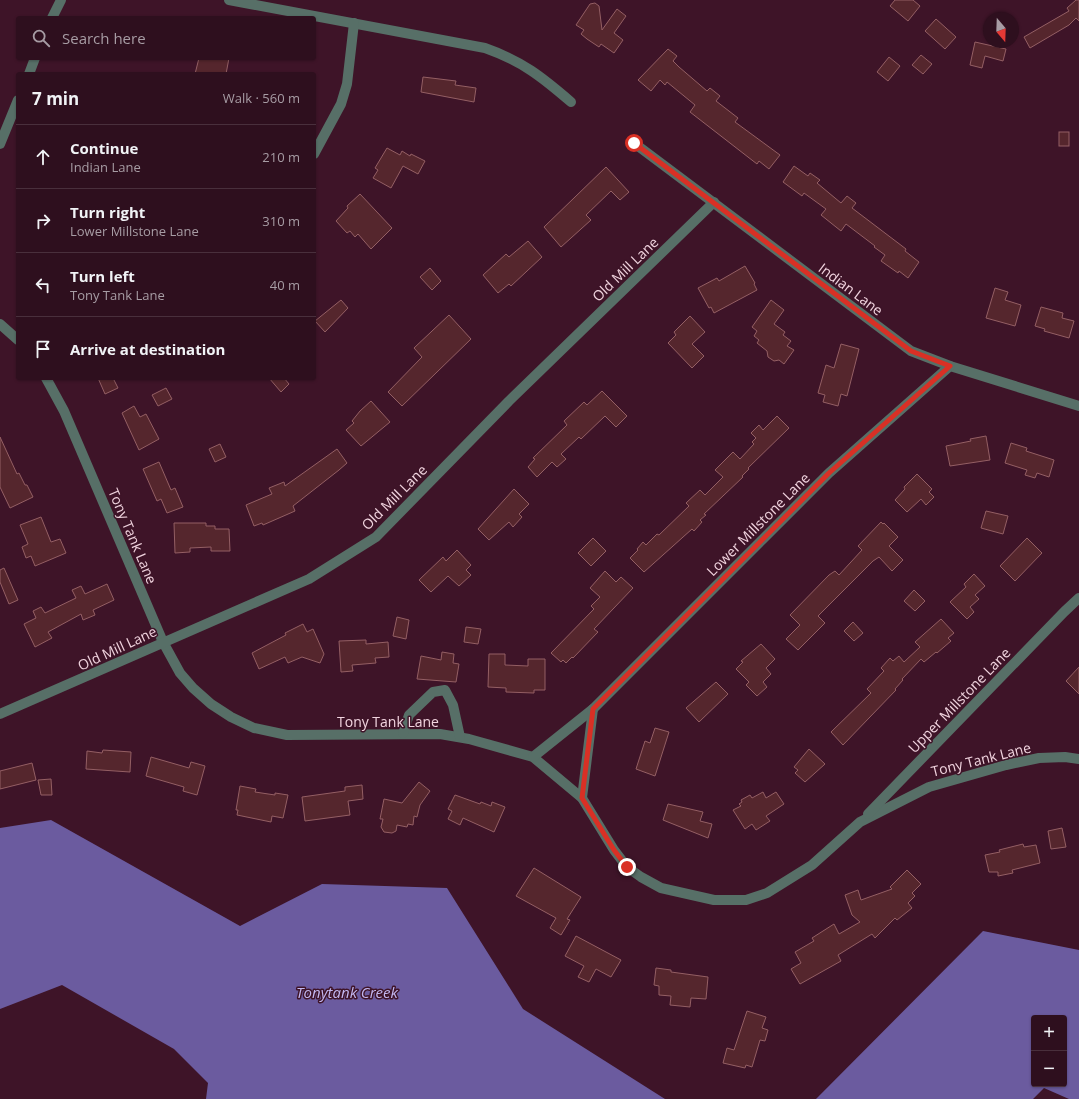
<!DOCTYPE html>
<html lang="en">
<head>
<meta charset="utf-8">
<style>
	:root { --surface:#2e0f1e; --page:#3a1d2b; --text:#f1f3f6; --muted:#a79ca4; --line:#492f3c }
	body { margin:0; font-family:"Open Sans",sans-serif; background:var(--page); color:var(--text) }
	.controls { position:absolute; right:12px; bottom:12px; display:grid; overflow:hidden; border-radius:4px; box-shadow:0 1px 3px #0004 }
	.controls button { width:36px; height:36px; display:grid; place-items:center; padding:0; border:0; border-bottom:1px solid var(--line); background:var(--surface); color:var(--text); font:20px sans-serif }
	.compass { position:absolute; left:983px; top:12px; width:36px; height:36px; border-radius:50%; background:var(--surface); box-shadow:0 1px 3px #0004; rotate:161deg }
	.stop { position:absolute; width:12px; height:12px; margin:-9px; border:3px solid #d93025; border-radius:50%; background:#fff }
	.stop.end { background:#d93025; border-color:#fff; box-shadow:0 1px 4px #0008 }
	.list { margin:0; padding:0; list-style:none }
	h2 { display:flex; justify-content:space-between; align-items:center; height:52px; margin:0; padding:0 16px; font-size:17px }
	h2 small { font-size:13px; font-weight:400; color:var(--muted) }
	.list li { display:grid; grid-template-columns:26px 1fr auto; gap:12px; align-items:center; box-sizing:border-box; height:64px; padding:0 16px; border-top:1px solid var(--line) }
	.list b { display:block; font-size:15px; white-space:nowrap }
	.list p { margin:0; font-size:13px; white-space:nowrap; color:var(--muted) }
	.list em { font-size:13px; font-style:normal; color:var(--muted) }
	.icon { flex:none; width:22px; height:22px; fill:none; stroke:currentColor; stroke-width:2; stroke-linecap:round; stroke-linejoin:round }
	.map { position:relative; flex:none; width:1079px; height:1099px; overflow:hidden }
	.search { position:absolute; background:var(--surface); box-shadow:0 1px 3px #0004; left:16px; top:16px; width:300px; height:44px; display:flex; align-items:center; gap:10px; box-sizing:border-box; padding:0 14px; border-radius:4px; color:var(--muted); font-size:15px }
	.panel { position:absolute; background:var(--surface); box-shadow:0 1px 3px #0004; left:16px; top:72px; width:300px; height:308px; border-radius:4px }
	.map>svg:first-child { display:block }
</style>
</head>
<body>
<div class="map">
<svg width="1079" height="1099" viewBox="0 0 1079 1099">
	<rect width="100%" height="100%" fill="#3e1428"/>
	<g fill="#6b5b9f" fill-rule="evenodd">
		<path d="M51,820L240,926L322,884L447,888L523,1009L665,1099H206L208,1083L174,1049L62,985L0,1009V1011V828Z"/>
		<path d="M983,931L1079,950V1099H1069L1044,1088L1033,1099H816ZM1034,1018H1064V1084H1034Z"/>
	</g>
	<g fill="#55262d" stroke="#945f64">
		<path d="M895,0H913L920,6L908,21L890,6Z"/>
		<path d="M1076,0H1079V21L1076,18L1069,25L1030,48L1024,37L1069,11L1067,8Z"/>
		<path d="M595,3L599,6L602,30L617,9L626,16L614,33L623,40L614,53L601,44L599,47L587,39L581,34L584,30L576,25L590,4Z"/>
		<path d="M936,19L956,37L945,49L925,31Z"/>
		<path d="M975,42L1006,49L1003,61L985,56L982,68L970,65Z"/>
		<path d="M668,49L677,56L673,61L679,67L707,91L710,88L720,96L716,101L738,118L735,122L780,155L769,169L759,161L757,164L690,112L695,105L667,82L665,85L660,80L651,91L638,80Z"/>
		<path d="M921,55L932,64L923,74L912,65Z"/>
		<path d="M889,57L900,66L888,81L877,72Z"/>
		<path d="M199,58H229L226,74H195Z"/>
		<path d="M423,77L456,81L455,85L476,88L474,102L421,92Z"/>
		<rect x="1059" y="132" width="10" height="14"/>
		<path d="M387,148L400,155L402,151L410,156L411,154L425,161L418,174L403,166L391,188L373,178L378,170L375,168Z"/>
		<path d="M794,166L808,176L810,173L820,180L817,183L841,203L847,196L856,203L852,208L906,249L905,251L919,262L908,278L899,271L898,273L881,261L885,255L874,247L875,246L846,224L841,231L821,215L826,209L804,193L802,196L783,182Z"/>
		<path d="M606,167L629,192L620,200L611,191L586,215L591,220L561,247L544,227Z"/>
		<path d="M360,194L392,228L371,249L358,234L355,237L350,231L347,233L336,221L348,208L347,206Z"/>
		<path d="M528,241L542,257L511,286L509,284L498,293L483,275L506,254L509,257Z"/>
		<path d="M745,266L755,283L754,284L757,290L714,313L711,307L709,308L698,288L717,278L719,281Z"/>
		<path d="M430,268L441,281L432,290L420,277Z"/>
		<path d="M995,288L1008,292L1005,300L1021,305L1015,326L986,318Z"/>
		<path d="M341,300L348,308L325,332L315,321Z"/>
		<path d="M771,300L784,310L774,324L785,332L783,335L791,341L787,346L794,350L784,364L779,360L774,361L768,357L767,351L757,343L759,340L754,336L757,331L752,327Z"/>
		<path d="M1041,307L1063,313L1062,318L1074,321L1069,338L1044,331L1045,329L1035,326Z"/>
		<path d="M449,315L471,339L402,406L388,392L422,357L414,348Z"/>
		<path d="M690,316L705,332L692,344L704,356L692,368L668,343L676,335L674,332Z"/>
		<path d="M841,344L859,349L847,396L841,394L838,406L823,402L825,395L818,393L826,365L834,368Z"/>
		<path d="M98,378H113L118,388L105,394Z"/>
		<path d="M269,378H284L289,384L281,392Z"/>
		<path d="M166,388L172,399L158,406L152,395Z"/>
		<path d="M602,391L627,416L616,427L605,416L581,439L579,437L561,454L566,459L557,467L552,462L537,477L528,467L535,459L533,458L567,425L564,421L584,402L587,405Z"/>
		<path d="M371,401L390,422L361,446L346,430L354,423L352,421L360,411Z"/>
		<path d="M134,406L140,417L146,414L159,439L139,450L122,413Z"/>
		<path d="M777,416L789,428L748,468L749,469L742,476L743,477L704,514L706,515L700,520L702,522L694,531L692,529L644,572L630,558L638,550L637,549L643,542L646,545L657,534L659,535L689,506L686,503L700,490L705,495L723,477L715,470L733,452L740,459L754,444L752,442L756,438L751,433L759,425L763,430Z"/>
		<path d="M986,436L990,460L950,466L946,446L971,441L970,439Z"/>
		<path d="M0,437L17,474L19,473L25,485H27L33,497L10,508L0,487Z"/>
		<path d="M1011,443L1027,448L1026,451L1054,460L1049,477L1037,473L1035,478L1025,475L1027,470L1005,463Z"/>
		<path d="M220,444L226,457L215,462L209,449Z"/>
		<path d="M337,449L347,463L339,470L293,506L295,511L263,525L262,523L254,526L246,505L272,494L269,488L284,482L285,486Z"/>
		<path d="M159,462L171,490L175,488L183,507L167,513L161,499L157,501L143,469Z"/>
		<path d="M917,474L932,489L929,492L934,497L926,505L921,499L907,512L895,500L905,489L904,487Z"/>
		<path d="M514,489L529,504L519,514L522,517L513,527L509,522L489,540L478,529Z"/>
		<path d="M986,511L1008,516L1003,534L981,528Z"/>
		<path d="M41,517L51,542L60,539L66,553L35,566L31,556L26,558L22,547L28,544L20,525Z"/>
		<path d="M881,522L883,524L884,523L898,537L889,546L903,560L892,571L879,557L873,561L818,616L825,623L798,650L786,639L800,625L790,615L829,575L835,571L839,575L862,550L858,546Z"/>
		<path d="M174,523H206V526H215V529H229L230,551H211V547L190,548V552L175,553Z"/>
		<path d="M593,538L606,551L591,566L578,553Z"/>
		<path d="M1027,538L1042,553L1015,581L1000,566Z"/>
		<path d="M457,550L471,565L466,570L471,575L459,586L448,576L431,592L419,580L443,557L446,561Z"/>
		<path d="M4,568L18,600L9,604L0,582V570Z"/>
		<path d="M605,571L616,582L621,577L633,588L594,629L598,632L573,658L572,657L566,663L563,660L561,662L551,653L594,609L591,606L600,597L590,588Z"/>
		<path d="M974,574L985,586L975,595L979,599L970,607L974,612L967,619L950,602L966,587L964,584Z"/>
		<path d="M107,584L114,600L93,610L95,615L83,620L81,614L48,632L52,638L35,647L24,624L36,618L33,611L41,607L45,613L76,598L72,590L81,586L85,594Z"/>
		<path d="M914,590L925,601L915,611L904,601Z"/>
		<path d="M397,617L409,620L406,639L393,636Z"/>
		<path d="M941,619L954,633L948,638L951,641L937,653L936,652L924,662L921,659L902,679L903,680L895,689L896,690L843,745L831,732L871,693L867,689L884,671L881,668L890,658L893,661L899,656L904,662L920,647L915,642Z"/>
		<path d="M853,622L863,633L854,641L844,631Z"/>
		<path d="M303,624L307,632L313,629L324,654L320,663L302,657L288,663L285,657L259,669L252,653L286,635L285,633Z"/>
		<path d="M466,627L481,629L478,644L464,642Z"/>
		<path d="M366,640V644L388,642L389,657L375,658L376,663L352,665L353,671L341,672L339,641Z"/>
		<path d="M761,644L775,659L766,668L771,674L763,682L767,687L757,696L746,685L749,682L736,669L743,662L741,661Z"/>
		<path d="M442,652L454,654L453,663L459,664L456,682L417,679L421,656L441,660Z"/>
		<path d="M489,654H505V665L528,666V659H545V690H534V693L506,692V688L488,687Z"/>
		<path d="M1079,667V694L1066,681Z"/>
		<path d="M716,682L728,694L699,722L686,708Z"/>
		<path d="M655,728L669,732L655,776L636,769L645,741L650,743Z"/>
		<path d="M809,749L825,764L805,782L795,773L798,770L794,767Z"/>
		<path d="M103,750L131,752L130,772L86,769L87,751L102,753Z"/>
		<path d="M151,757L189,768L191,762L205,766L197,795L183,791L184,787L146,776Z"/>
		<path d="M32,763L36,780L0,789V771Z"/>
		<path d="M51,779L52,795H41L38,780Z"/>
		<path d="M419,782L430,791L420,805L417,817L414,816L413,825L408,824L407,827L397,825L396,831L392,833L384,832L381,827L383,819H380L384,799L402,803Z"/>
		<path d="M362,785L363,799L348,801L350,815L305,821L302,797L345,791V787Z"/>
		<path d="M240,786L256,789L255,792L275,795V793L288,795L283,818L272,816L271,822L237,815L238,810H236Z"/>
		<path d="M763,792L766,798L776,792L784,804L766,816L770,821L756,830L752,824L745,829L733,810L741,806L739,804L742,802L741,800L750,795L752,798Z"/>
		<path d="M455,795L480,804L481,802L491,806L492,802L505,807L494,832L463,818L460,825L448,819L452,811L448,809Z"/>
		<path d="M668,804L703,812L700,821L712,824L708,838L663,820Z"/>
		<path d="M1062,828L1066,847L1051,849L1048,831Z"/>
		<path d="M1023,844L1024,847L1036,845L1040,863L1012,870L1013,873L998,876V872H989L985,855L1000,852L999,850Z"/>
		<path d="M534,868L581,897L567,919L570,920L561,935L550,928L556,918L516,896Z"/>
		<path d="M907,870L921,884L912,893L915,896L908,903L912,908L897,920L895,918L875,938L872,934L838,955L841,961L800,984L791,969L801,963L795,952L814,941L812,938L834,924L839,934L860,922L852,915L845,895L858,890L861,900L892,889L890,887Z"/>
		<path d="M576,936L621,960L611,977L596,969L589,982L578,977L584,966L565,956Z"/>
		<path d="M656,968L671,970V972L708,977L706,999L691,998L690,1007L670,1005L671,996L659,995V986L654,985Z"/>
		<path d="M747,1011L766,1017L762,1028L768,1030L765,1041L760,1040L752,1067L746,1065L745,1068L723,1063L727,1048L734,1050Z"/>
	</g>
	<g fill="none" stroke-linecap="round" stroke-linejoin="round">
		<g stroke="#576f67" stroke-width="10">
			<path d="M229,0L485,48C522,61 542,77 571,102"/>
			<path d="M52,18L61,0"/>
			<path d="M29,74L35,58"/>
			<path d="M634,143L911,351L950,366L1079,406"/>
			<path d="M0,144L18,100"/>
			<path d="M314,154L341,104L347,84L354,23"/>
			<path d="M0,324L18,340"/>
			<path d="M46,378L64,411L163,642L180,673L193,688L211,704L231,717L254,728L287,735L440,734L469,739L533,757L582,798L614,850L627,867L641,877L661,888L714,900H746L767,893L812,865L860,822L929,787L1006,765L1039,758L1065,757L1079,759"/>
			<path d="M0,714L309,579L376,537L509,401L714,202"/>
			<path d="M403,733L409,715L433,692L445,690L453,705L460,737"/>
			<path d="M533,757L593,709L829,473L950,366"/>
			<path d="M582,798L593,709"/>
			<path d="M868,814L1064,612L1079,598"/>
		</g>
	</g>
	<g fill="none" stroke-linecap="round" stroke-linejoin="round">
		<path stroke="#d93025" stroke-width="5" d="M627,867L614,850L582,798L593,709L829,473L950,366L911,351L634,143"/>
	</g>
	<g text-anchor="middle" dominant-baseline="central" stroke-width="3" stroke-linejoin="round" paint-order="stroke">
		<g font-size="14" fill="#f1d4df" stroke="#3e1428">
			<text transform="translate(625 269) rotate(-44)">Old Mill Lane</text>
			<text transform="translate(851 289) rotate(37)">Indian Lane</text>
			<text transform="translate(394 497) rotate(-45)">Old Mill Lane</text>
			<text transform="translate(758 524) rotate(-45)">Lower Millstone Lane</text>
			<text transform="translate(133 536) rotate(67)">Tony Tank Lane</text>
			<text transform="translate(117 648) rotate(-25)">Old Mill Lane</text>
			<text transform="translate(959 700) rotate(-46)">Upper Millstone Lane</text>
			<text x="388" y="721">Tony Tank Lane</text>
			<text transform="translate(981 759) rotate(-14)">Tony Tank Lane</text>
		</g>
		<g font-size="15" font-style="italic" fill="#c2b7f1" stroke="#3e1428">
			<text x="347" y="992">Tonytank Creek</text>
		</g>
	</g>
</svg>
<div class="controls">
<button>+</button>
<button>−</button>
</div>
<svg class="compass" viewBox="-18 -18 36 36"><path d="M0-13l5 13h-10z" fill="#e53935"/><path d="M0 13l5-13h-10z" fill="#a79ca4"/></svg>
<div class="stop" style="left:634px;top:143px"></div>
<div class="stop end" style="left:627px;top:867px"></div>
<div class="search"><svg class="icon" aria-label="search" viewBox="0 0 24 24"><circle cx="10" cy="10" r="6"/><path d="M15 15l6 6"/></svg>Search here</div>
<section class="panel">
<h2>7 min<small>Walk · 560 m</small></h2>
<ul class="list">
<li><svg class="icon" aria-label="ahead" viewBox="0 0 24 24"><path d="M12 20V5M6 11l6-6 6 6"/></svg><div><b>Continue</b><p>Indian Lane</p></div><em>210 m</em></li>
<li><svg class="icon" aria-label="right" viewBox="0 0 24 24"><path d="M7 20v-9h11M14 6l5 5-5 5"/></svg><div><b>Turn right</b><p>Lower Millstone Lane</p></div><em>310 m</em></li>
<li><svg class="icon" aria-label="left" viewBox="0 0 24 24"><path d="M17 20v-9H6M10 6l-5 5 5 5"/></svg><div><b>Turn left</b><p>Tony Tank Lane</p></div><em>40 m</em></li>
<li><svg class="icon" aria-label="arrive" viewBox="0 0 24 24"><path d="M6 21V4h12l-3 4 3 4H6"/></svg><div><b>Arrive at destination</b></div></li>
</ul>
</section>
</div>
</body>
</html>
